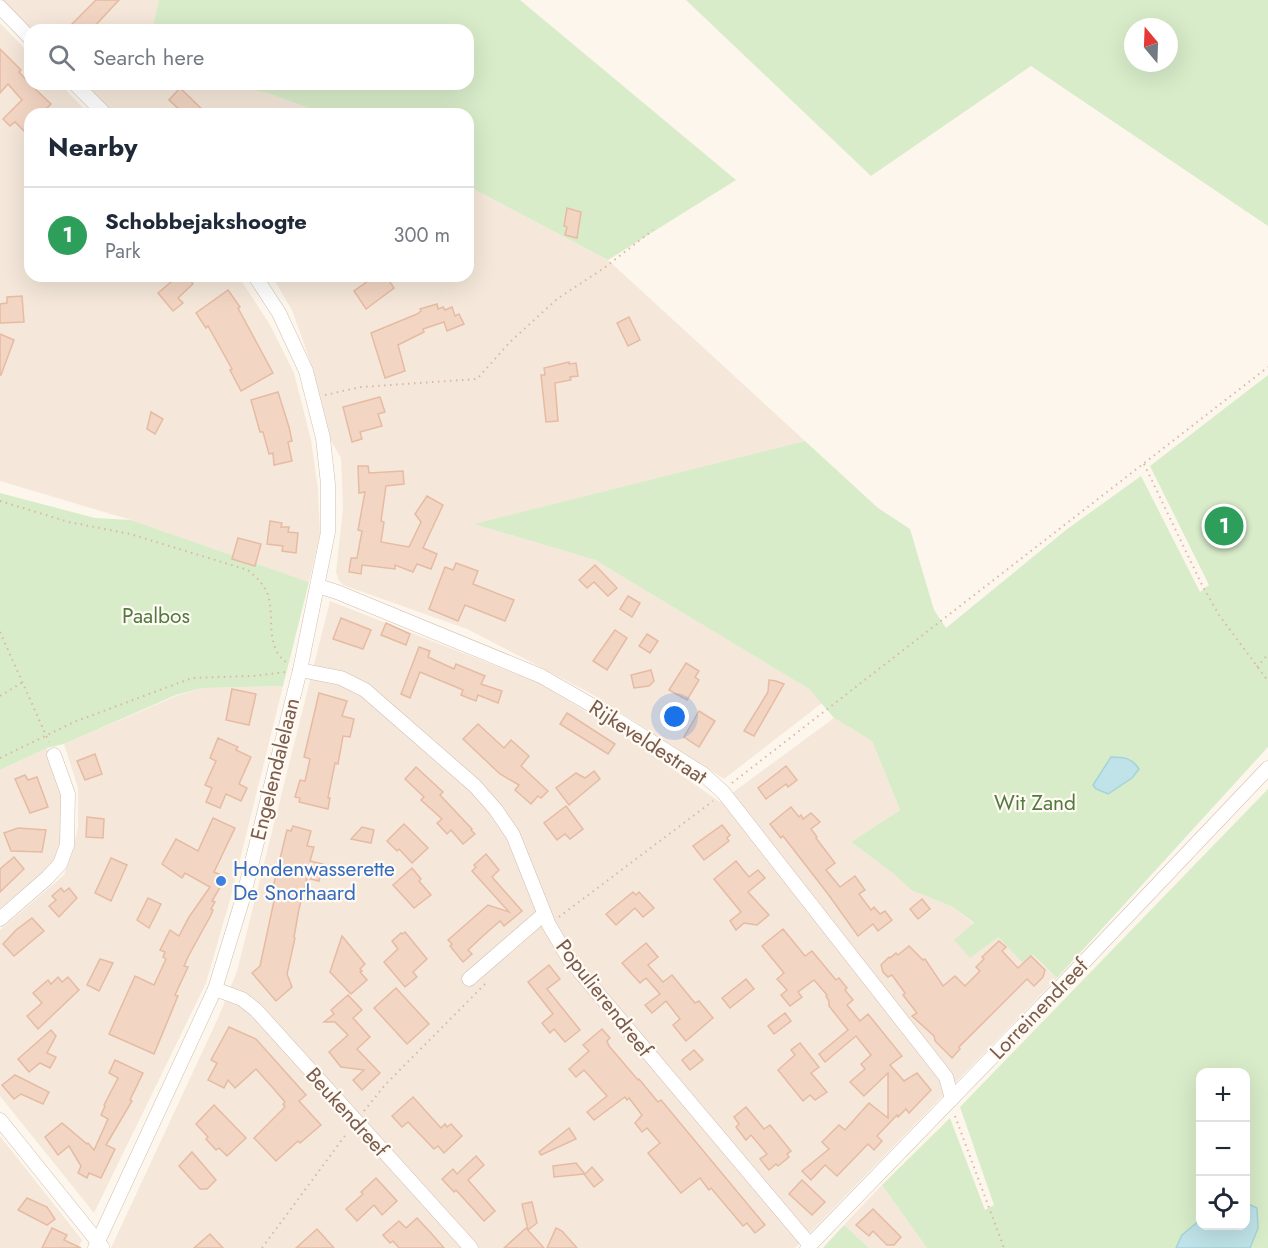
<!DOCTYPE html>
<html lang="en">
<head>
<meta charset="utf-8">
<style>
	:root { --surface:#fff; --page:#f2f2f3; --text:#1f2937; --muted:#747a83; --line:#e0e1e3; --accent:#2563eb }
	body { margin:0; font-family:Jost,sans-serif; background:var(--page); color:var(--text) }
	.controls { position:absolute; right:18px; bottom:18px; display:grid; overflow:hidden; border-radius:12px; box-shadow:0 6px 24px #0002 }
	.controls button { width:54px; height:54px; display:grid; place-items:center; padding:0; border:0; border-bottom:2px solid var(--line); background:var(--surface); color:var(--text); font:30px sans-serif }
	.compass { position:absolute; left:1124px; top:18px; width:54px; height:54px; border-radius:50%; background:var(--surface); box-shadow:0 6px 24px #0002; rotate:341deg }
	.you { position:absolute; left:675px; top:717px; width:21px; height:21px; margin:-15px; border:4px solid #fff; border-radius:50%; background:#1a73e8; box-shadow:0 0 0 9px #1a73e833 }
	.badge { display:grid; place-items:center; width:39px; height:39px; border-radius:50%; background:var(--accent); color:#fff; font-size:20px; font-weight:700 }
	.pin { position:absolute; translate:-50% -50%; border:3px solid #fff; box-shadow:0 2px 6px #0006 }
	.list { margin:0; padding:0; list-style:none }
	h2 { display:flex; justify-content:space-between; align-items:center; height:78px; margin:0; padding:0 24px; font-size:26px }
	h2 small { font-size:20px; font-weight:400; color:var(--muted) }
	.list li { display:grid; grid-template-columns:39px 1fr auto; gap:18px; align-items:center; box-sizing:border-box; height:96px; padding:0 24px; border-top:2px solid var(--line) }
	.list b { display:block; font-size:22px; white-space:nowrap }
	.list p { margin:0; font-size:20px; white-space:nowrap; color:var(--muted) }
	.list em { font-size:20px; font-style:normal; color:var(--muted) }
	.icon { flex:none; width:33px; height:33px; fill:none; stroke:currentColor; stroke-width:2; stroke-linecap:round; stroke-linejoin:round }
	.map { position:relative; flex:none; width:1268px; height:1248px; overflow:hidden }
	.search { position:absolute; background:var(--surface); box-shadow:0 6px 24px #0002; left:24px; top:24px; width:450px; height:66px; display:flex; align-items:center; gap:15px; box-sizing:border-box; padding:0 21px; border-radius:18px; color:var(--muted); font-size:22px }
	.panel { position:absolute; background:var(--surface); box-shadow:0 6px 24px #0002; left:24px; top:108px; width:450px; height:174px; border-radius:18px }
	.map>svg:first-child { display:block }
</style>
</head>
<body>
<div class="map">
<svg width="1268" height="1248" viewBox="0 0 1268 1248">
	<rect width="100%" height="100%" fill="#fdf6ec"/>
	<g fill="#f5e8da">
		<path d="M0,0H159L152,30H30L0,6Z"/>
		<path d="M0,23L30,54V84H60L89,114H30V276H238L269,323L294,373L311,440L318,489L320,534L309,582L131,520L0,481Z"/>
		<path d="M80,84H220L268,93L325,114H112Z"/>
		<path d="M468,186L608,260L805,441L475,524L595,560L809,689L822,703L724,779L590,693L467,629L343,585L338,579L336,572L343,508L341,458L331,441L313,369L292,310L272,276H468Z"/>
		<path d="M330,601L537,682L618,731L720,802L834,718L872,741L900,810L851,842L895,875L911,890L953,907L974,924L998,937L1023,962L1032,955L1057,978L795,1248H111L219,1016L237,971Z"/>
		<path d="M283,686L231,896L206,983L94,1213L0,1096V930L64,875L73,850L78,827V788L64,744L176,696L202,688Z"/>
		<path d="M47,748L63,793V837L55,859L45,871L0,908V770Z"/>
		<path d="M0,1136L82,1240L78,1248H0Z"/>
		<path d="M882,1185L927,1248H869L844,1225Z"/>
	</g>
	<g fill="#d8ecc9" fill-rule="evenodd">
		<path d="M159,0H520L736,180L608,260L468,186V114H325L268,93L220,84H468V30H152Z"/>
		<path d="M686,0H1268V226L1031,66L871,176ZM1133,27H1169V63H1133Z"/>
		<path d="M1268,375V747L1057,978L1033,955L1023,963L998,937L970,958L954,940L974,923L953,907L911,890L895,875L851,842L900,810L872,741L834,718L809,689L595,560L474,524L805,441L878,508L910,529L934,610L946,628L1066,530L1141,476L1200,592L1209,585L1150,466Z"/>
		<path d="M0,493L95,518L131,520L309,582L283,686L202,688L176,695L64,744L47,748L0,770Z"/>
		<path d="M1268,789V1248H927L882,1185L950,1118L985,1210L994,1205L960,1107ZM1200,1072H1246V1226H1200Z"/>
		<path d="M844,1225L869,1248H823Z"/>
	</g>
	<g fill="#bfe3e8" stroke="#a5d3da" stroke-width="1.5">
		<path d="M1111,757C1124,757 1132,758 1139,769L1132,778L1108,794L1096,789L1093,785Z"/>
		<path d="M1246,1203L1257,1208L1258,1228L1250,1248H1176L1182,1235L1200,1220V1226H1246Z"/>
	</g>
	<g fill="#f3d5c3" stroke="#e6bba3" stroke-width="1.5">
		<path d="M96,0H119L91,30H77L72,24Z"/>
		<path d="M0,49L21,70L19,72L30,84L51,104L41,114H30V137L15,122L10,126L3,119L22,100L8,84L0,93Z"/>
		<path d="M180,88L207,114H184L169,100Z"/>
		<path d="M567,208L581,212L577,238L565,235L567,227L564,226Z"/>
		<path d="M178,276H187L193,284L178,298L183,303L173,311L158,293Z"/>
		<path d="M375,276H386L394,288L366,309L354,291Z"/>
		<path d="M228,290L240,307L238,308L273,373L241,391L230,370L232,369L208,326L206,328L196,313Z"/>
		<path d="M22,296L24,322L0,323V304L7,303V297Z"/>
		<path d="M437,304L438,309L443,307L445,310L452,307L455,316L459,314L464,324L447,331L444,322L423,329L424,332L398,345L405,371L385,378L371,333L417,314L421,311L420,309Z"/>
		<path d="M629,317L640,340L628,346L617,323Z"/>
		<path d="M0,334L14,340L1,375H0Z"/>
		<path d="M569,362V364L576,363L578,376L570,377L571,380L555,383L558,421L546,422L541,375H545L544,368Z"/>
		<path d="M278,392L289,427L292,441L288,442L292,461L274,465L273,453L269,454L263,432H260L251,400Z"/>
		<path d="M380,397L385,412L378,414L382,426L360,432L362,439L352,442L343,407Z"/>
		<path d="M151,412L163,419L155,434L147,429Z"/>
		<path d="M358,466H368L369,473L403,471L404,484L386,486L381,521L384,522L381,542L409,547L421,522L415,514L427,496L443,505L423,548L437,554L431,569L417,564L413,572L395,565V569L362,565L361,574L349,572L351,558H357L362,531L358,530L365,492L359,493Z"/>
		<path d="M270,521L282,523L281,527H289L288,532L298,533L296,553L282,551L283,546L267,544Z"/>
		<path d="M238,538L261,544L255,566L232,559Z"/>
		<path d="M456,563L478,571L473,584L514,600L505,621L465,605L458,621L429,609L445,567L453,570Z"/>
		<path d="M595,565L617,588L608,596L594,582L587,588L579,580Z"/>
		<path d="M628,596L640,603L632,617L620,609Z"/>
		<path d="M341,618L371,630L363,649L333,639Z"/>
		<path d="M386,623L410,634L406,645L381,635Z"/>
		<path d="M615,630L627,638L607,670L593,661Z"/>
		<path d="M647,634L658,641L650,653L639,646Z"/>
		<path d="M419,647L430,651L428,657L454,669L456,664L485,676L481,684L502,691L498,703L478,695L476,701L461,695L463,690L420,672L410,698L401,694Z"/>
		<path d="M686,663L699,671L695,677L699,680L687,700L669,690Z"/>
		<path d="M651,670L654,681L649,686L634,688L631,675Z"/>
		<path d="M769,680L776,681L784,684L754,736L744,731L768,692Z"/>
		<path d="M232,689L256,694L249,725L226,720Z"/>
		<path d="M319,693L347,701L342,716L354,719L350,737L343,736L338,764L335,763L328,798H330L328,809L299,802L300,798L295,797L300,780L305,781L310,759L304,757Z"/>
		<path d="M699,711L715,721L699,747L684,737Z"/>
		<path d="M567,713L615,744L608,754L560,724Z"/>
		<path d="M478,724L504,748L511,740L529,756L521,766L548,791L541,798L538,796L531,804L515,790L519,785L500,774L463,739Z"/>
		<path d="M218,738L238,747L236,750L251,757L239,784L247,788L241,801L226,794L220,808L206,802L212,788L205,785L216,761L210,758Z"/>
		<path d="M95,754L102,774L85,780L77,761Z"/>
		<path d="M786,766L797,780L788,787L786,784L766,799L758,788Z"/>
		<path d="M416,767L443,792L440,795L472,829L471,830L475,834L463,844L451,830L447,834L437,823L442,819L421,800L424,797L405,779Z"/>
		<path d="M594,771L600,779L569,805L556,788L576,773L585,778Z"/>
		<path d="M25,775L28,780L37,777L48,807L30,813L15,779Z"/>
		<path d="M566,806L583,829L570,839L565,834L557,840L544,823Z"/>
		<path d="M791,807L799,817L801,815L803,819L811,813L820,822L811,829L817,837L816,838L835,863L826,870L840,887L855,876L865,890L859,894L871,910L874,907L880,914L885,911L892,920L878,931L873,924L858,936L828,894L783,836L781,838L770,824Z"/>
		<path d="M87,817L104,819L103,838L86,837Z"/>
		<path d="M213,818L235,828L214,872L226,877L212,901L215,902L211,909L213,910L211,915L189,955L184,966L188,967L175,995L178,996L154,1054L109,1034L135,976L154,985L166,959L163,957L165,952L160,950L170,930L179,936L189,917L210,887L185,873L182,878L162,864L176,839L198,851Z"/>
		<path d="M404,824L428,848L412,863L399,849L397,851L387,841Z"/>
		<path d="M722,825L730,835L727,838L729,841L704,860L693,846Z"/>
		<path d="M293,826L311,831L307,846L314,847L310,861L323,864L319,881L307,878L299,909L294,937L295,938L287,974L292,987L276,1001L252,973L260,966L274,901L270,900L287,830L291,831Z"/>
		<path d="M362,827L374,830L371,843L351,839Z"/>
		<path d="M18,828L46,830L42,852L11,851L4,833Z"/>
		<path d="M486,854L499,870L492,877L522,911L504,926L500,921L484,935L468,950L472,954L463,962L450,946L452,944L448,940L488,905L509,912L472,871L476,867L474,865Z"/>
		<path d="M14,857L24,869L0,892V869Z"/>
		<path d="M111,858L127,865L111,901L95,893Z"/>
		<path d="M736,861L749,877L758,870L765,878L748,892L769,915L757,925L744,923L736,930L730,921L741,912L714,879Z"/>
		<path d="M412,868L421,879L419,881L431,895L414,908L393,885Z"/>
		<path d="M61,888L64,892L69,888L77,898L59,917L49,906L56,900L52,896Z"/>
		<path d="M633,892L636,895L639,892L654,908L643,917L635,908L616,925L606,914Z"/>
		<path d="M148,898L161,904L149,928L137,920Z"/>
		<path d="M922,899L930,909L918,919L910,909Z"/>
		<path d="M32,918L44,931L14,956L3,944L16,930Z"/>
		<path d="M783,929L805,956L812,951L836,980L839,978L847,988L845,990L853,1000L847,1005L860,1021L868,1014L902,1056L890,1065L904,1081L917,1073L931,1090L909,1113L906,1109L898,1117L897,1115L877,1136L882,1141L874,1150L868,1144L837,1176L825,1165L811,1180L802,1171L829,1149L822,1142L839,1125L845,1130L869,1103L888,1118V1073L864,1096L850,1082L865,1069L861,1064L871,1055L856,1036L825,1062L819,1054L848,1030L829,1006V1001L826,996L827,995L814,980L798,992L802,997L790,1006L781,995L787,990L777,979L784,973L762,946Z"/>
		<path d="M405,932L427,959L413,972L417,977L405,987L384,962L398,949L392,941L401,933L402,934Z"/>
		<path d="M342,936L365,964L360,969L362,971L360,972L367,980L351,994L330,972Z"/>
		<path d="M999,941L1006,947L1002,951L1018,968L1031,956L1045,970L1043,977L1034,986L1027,979L959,1047L960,1049L952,1058L935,1041L934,1036L912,1016L917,1013L903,995L905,993L892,975L888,977L883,972L881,965L889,957L890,958L896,953L898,955L909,946L923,960L925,959L943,986L955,976L965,986L980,971L976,967L984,959L982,957Z"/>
		<path d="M646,943L658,957L648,965L663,982L672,975L695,1003L699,1001L713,1018L686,1041L673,1025L680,1019L666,1001L652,1013L645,1005L660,994L646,978L640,983L622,963Z"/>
		<path d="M100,959L113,963L99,991L87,985Z"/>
		<path d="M549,965L560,979L547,989L580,1030L565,1042L554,1029L550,1033L542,1023L553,1014L528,982Z"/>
		<path d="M58,977L62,982L68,977L79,990L38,1029L27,1016L42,1003L33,993L48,980L51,984Z"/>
		<path d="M746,979L754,989L730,1008L722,998Z"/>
		<path d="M396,988L429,1024L407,1044L374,1008Z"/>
		<path d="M348,995L362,1010L353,1018L370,1037L357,1049L380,1073L362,1090L353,1080L364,1070L341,1067L329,1052L348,1035L335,1022H324L334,1014L331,1010Z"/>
		<path d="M785,1013L791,1021L774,1034L768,1026Z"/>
		<path d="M229,1027L256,1039L306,1095L299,1101L321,1125L300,1143L298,1141L276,1161L254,1138L285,1107L283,1104L285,1102L273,1088L256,1069L235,1088L228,1080L224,1088L208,1080L217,1063L211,1060Z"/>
		<path d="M602,1029L610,1038L607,1041L609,1046L638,1080L639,1079L658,1102L661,1100L765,1225L755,1233L747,1223L743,1226L711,1188L709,1190L700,1178L681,1193L648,1153L660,1143L647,1128L642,1132L635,1123L642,1115L629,1098L627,1100L625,1097L594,1120L587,1112L607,1096L584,1070L576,1077L569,1069L589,1051L583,1045Z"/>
		<path d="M51,1030L56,1036L47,1053L56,1057L50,1068L40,1063L29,1072L18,1059Z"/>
		<path d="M800,1043L819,1067L811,1073L827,1092L815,1100L810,1095L803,1101L778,1070L795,1055L791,1050Z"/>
		<path d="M694,1050L703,1060L690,1070L682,1060Z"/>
		<path d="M115,1060L143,1073L130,1100L132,1101L106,1145L115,1149L101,1178L89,1173L87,1178L78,1173L81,1166L69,1146L58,1155L45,1137L62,1123L87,1144L88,1143L94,1150L108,1119L101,1115L105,1106L104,1105L118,1078L109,1073Z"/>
		<path d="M15,1075L49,1092L43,1104L21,1094L14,1099L2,1085Z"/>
		<path d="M413,1097L441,1128L445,1124L447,1127L451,1124L462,1136L444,1153L438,1146L434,1149L408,1122L402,1127L392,1116Z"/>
		<path d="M214,1105L246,1138L227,1156L219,1148L216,1150L206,1139L208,1137L196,1124Z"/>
		<path d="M746,1107L764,1129L770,1125L791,1151L787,1154L789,1157L778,1166L776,1164L769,1170L760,1159L767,1154L751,1135L746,1140L736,1127L739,1124L734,1117Z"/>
		<path d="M569,1128L576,1139L541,1155L539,1152Z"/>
		<path d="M192,1152L216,1180L207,1189H200L179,1166Z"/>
		<path d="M476,1156L484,1165L468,1180L495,1211L484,1221L456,1190L454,1192L442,1179L453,1169L457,1174Z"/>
		<path d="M576,1163L585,1174L592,1167L603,1180L594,1187L584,1174L554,1177L553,1166Z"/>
		<path d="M376,1178L397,1201L382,1215L374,1205L357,1221L346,1209L363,1194L361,1192Z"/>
		<path d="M802,1180L825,1202L812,1215L789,1194Z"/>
		<path d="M27,1198L47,1207L55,1219L47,1225L18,1210Z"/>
		<path d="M532,1202L537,1223L528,1230L522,1204Z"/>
		<path d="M873,1209L901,1237L894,1245H887L873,1231L869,1236L856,1225Z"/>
		<path d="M417,1218L431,1233L444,1248H399L393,1241L390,1243L383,1235L399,1221L406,1228Z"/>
		<path d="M52,1228L67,1235L64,1240L81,1248H42Z"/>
		<path d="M526,1228L544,1248H504Z"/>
		<path d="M556,1228L562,1231L577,1248H547Z"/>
		<path d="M317,1229L334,1248H296Z"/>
		<path d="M210,1234L223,1248H194Z"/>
	</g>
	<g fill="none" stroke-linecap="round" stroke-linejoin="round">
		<g stroke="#d1beb0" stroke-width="15">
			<g id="minor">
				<path d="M0,7L30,38"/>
				<path d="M75,84L105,114"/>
				<path d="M318,586L337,592L541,676L614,718L703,774L723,792L946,1077L952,1099"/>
				<path d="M300,670L341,678L365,690L475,786L496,810L513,835L549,925L569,959L810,1245"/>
				<path d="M0,919L47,878L60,864L67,845L68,794L54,755"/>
				<path d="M469,979L544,914"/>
				<path d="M215,989L242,999L256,1010L471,1248"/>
				<path d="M0,1120L102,1247"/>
				<path d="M95,1248L215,989L243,898L300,670L328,532V484L323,438L306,371L279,313L255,276"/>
				<path d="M807,1248L1063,984L1268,768"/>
			</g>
		</g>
		<g stroke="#d9b8a5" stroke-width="2" stroke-dasharray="1.5 4.5" stroke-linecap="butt">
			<path d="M325,395L361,387L477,379L510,342L557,299L604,268L653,230"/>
			<path d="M1144,464L1202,585L1219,615L1268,681"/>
			<path d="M0,501L69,522L130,534L248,570C256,577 264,584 268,595C275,619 264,649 289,664"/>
			<path d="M0,632L49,742"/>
			<path d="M1257,667L1268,654"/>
			<path d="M0,696L23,682"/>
			<path d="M0,758L74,722L192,678L253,676L285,672"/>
			<path d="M732,783L1268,367"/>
			<path d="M559,917L713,801"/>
			<path d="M364,1111L385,1085L488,981"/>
			<path d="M955,1116L1004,1248"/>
			<path d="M262,1248L347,1133"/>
		</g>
		<use href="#minor" stroke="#fff" stroke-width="14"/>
	</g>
	<circle fill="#3f7fe0" stroke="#fffaf3" stroke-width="2" cx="221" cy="881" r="6"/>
	<g text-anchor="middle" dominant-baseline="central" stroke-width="4.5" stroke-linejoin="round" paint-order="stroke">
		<g font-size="21" fill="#537a41" stroke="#fffaf3">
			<text x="156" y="616">Paalbos</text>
			<text x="1035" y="803">Wit Zand</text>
		</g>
		<g font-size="21" fill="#7a5c4d" stroke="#fffaf3">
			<text transform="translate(648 742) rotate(33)">Rijkeveldestraat</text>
			<text transform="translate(275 769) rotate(-76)">Engelendalelaan</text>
			<text transform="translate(604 998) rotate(52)">Populierendreef</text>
			<text transform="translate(1039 1009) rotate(-46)">Lorreinendreef</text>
			<text transform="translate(347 1112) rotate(48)">Beukendreef</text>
		</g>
		<g font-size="21" fill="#366cbe" stroke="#fffaf3" text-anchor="start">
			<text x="233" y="869">Hondenwasserette<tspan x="233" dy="24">De Snorhaard</tspan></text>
		</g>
	</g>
</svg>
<div class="controls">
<button>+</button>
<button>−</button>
<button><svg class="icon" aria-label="locate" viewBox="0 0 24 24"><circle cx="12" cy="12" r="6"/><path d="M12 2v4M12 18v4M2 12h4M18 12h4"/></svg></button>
</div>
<svg class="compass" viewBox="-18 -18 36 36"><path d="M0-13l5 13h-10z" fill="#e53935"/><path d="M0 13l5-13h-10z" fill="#747a83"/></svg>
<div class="you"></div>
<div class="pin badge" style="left:1224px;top:526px;background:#2e9e5b">1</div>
<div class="search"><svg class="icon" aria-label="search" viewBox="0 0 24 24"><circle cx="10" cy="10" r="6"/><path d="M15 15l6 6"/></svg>Search here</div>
<section class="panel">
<h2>Nearby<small></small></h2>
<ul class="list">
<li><span class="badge" style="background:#2e9e5b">1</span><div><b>Schobbejakshoogte</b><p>Park</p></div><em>300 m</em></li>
</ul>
</section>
</div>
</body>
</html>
